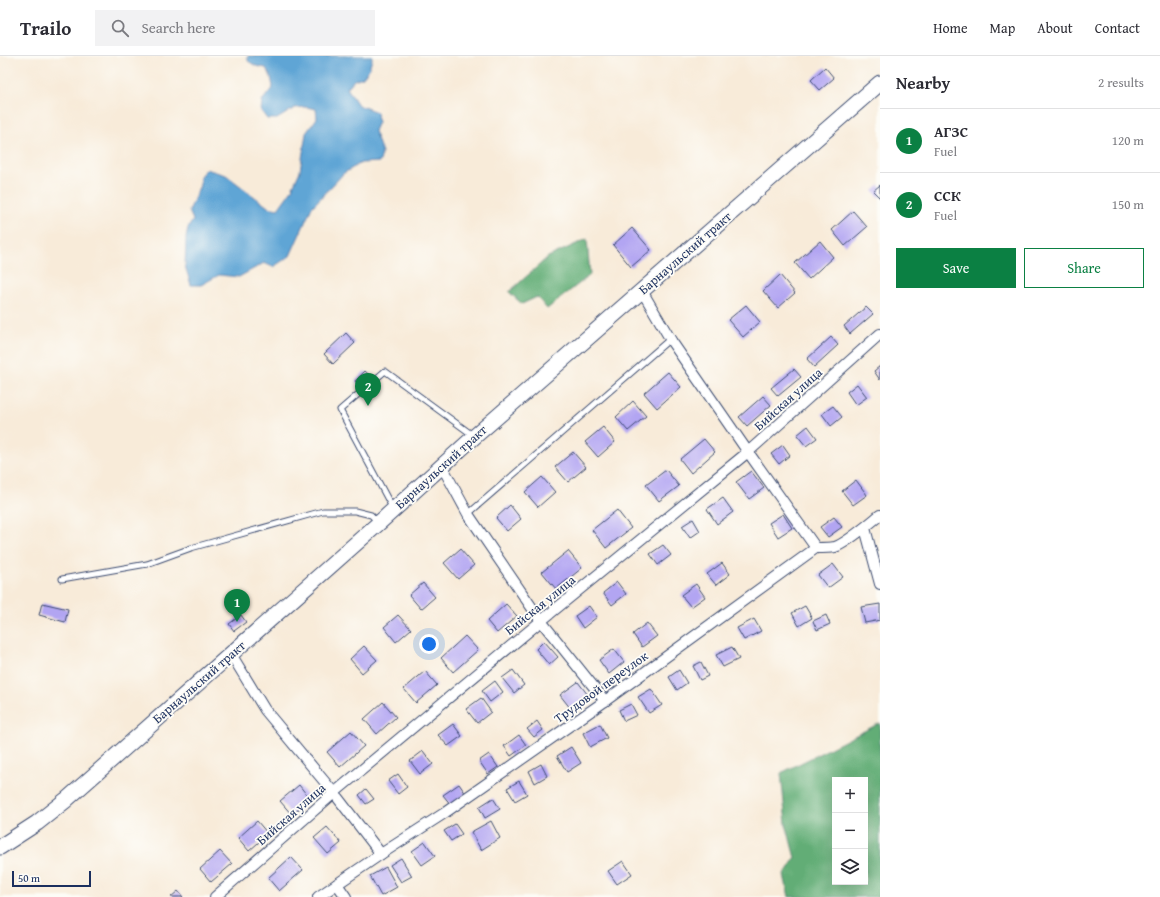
<!DOCTYPE html>
<html lang="en">
<head>
<meta charset="utf-8">
<style>
	:root { --surface:#fff; --page:#f2f2f3; --text:#2b2b33; --muted:#7c7c81; --line:#e1e1e2; --accent:#0b8043 }
	body { margin:0; font-family:"Gentium Book Plus",serif; background:var(--page); color:var(--text) }
	.controls { position:absolute; right:12px; bottom:12px; display:grid; overflow:hidden; border-radius:0px; box-shadow:0 4px 16px #0002 }
	.controls button { width:36px; height:36px; display:grid; place-items:center; padding:0; border:0; border-bottom:1px solid var(--line); background:var(--surface); color:var(--text); font:20px sans-serif }
	.scale { position:absolute; left:12px; bottom:10px; width:79px; box-sizing:border-box; padding-left:4px; border:2px solid #1b2f5e; border-top:0; font-size:11px; line-height:14px; white-space:nowrap; color:#1b2f5e; -webkit-text-stroke:3px #fdfcf7; paint-order:stroke }
	.you { position:absolute; left:429px; top:588px; width:14px; height:14px; margin:-10px; border:3px solid #fff; border-radius:50%; background:#1a73e8; box-shadow:0 0 0 6px #1a73e833 }
	.badge { display:grid; place-items:center; width:26px; height:26px; border-radius:50%; background:var(--accent); color:#fff; font-size:13px; font-weight:700 }
	.pin { position:absolute; translate:-50% -33px; filter:drop-shadow(0 1px 2px #0008) }
	.pin::after { content:''; position:absolute; top:21px; width:14px; height:12px; background:inherit; clip-path:polygon(0 0,100% 0,50% 100%) }
	.list { margin:0; padding:0; list-style:none }
	h2 { display:flex; justify-content:space-between; align-items:center; height:52px; margin:0; padding:0 16px; font-size:17px }
	h2 small { font-size:13px; font-weight:400; color:var(--muted) }
	.list li { display:grid; grid-template-columns:26px 1fr auto; gap:12px; align-items:center; box-sizing:border-box; height:64px; padding:0 16px; border-top:1px solid var(--line) }
	.list b { display:block; font-size:15px; white-space:nowrap }
	.list p { margin:0; font-size:13px; white-space:nowrap; color:var(--muted) }
	.list em { font-size:13px; font-style:normal; color:var(--muted) }
	.actions { display:flex; gap:8px; padding:12px 16px }
	.actions a { flex:1; padding:9px 0; border:1px solid var(--accent); border-radius:0px; text-align:center; font-size:14px; color:var(--accent) }
	.actions .main { background:var(--accent); color:#fff }
	.icon { flex:none; width:22px; height:22px; fill:none; stroke:currentColor; stroke-width:2; stroke-linecap:round; stroke-linejoin:round }
	.map { position:relative; flex:none; width:880px; height:841px; overflow:hidden }
	header { display:flex; align-items:center; gap:24px; box-sizing:border-box; height:56px; padding:0 20px; background:var(--surface); border-bottom:1px solid var(--line) }
	header strong { font-size:19px }
	nav { display:flex; gap:22px; margin-inline-start:auto; font-size:14px }
	.search { width:280px; height:36px; background:var(--page); display:flex; align-items:center; gap:10px; box-sizing:border-box; padding:0 14px; border-radius:0px; color:var(--muted); font-size:15px }
	main { display:flex }
	aside { flex:1; background:var(--surface) }
	.map>svg:first-child { display:block }
</style>
</head>
<body>
<header>
<strong>Trailo</strong>
<div class="search"><svg class="icon" aria-label="search" viewBox="0 0 24 24"><circle cx="10" cy="10" r="6"/><path d="M15 15l6 6"/></svg>Search here</div>
<nav><a>Home</a><a>Map</a><a>About</a><a>Contact</a></nav>
</header>
<main>
<div class="map">
<svg width="880" height="841" viewBox="0 0 880 841">
	<rect width="100%" height="100%" fill="#fdfcf7"/>
	<filter id="ink" filterUnits="userSpaceOnUse"><feTurbulence type="fractalNoise" baseFrequency=".025" numOctaves="2"/><feDisplacementMap in="SourceGraphic" scale="8" xChannelSelector="R" yChannelSelector="G"/><feConvolveMatrix kernelMatrix="1 2 1 2 8 2 1 2 1" color-interpolation-filters="sRGB"/></filter>
	<filter id="wash" filterUnits="userSpaceOnUse"><feTurbulence type="fractalNoise" baseFrequency=".012" numOctaves="4" result="noise"/><feDisplacementMap in="SourceGraphic" scale="16" xChannelSelector="R" yChannelSelector="G"/><feGaussianBlur stdDeviation="0.9" result="paint"/><feColorMatrix in="noise" values="0 0 0 0 0 0 0 0 0 0 0 0 0 0 0 0 0 1.4 0 .05"/><feComposite in="paint" operator="in"/></filter>
	<g filter="url(#wash)">
		<rect width="100%" height="100%" fill="#f8ebd9"/>
		<g fill="#62ad76" stroke="#3e6e6a" fill-rule="evenodd">
			<path d="M587,183L590,219L547,253L537,241L522,248L509,236L548,201Z"/>
			<path d="M880,667V841H789L784,819L795,802L786,768L781,717ZM835,724H865V826H835Z"/>
		</g>
		<path fill="#5fa5d5" stroke="#3d6a9a" d="M248,0H372V4L369,13L363,21L354,24L347,32L358,49L377,56L378,66L374,75L382,96L380,106L361,107L344,117L312,151L290,200L273,211L264,207L239,221L219,219L201,229H191L185,210L186,182L188,172L193,164L189,155L200,129V120L206,113L226,119L268,151L278,153L291,135L300,115L306,77L317,62L316,53L306,51L295,52L277,63H267L261,55L262,45L273,31L271,21L266,12L256,10L248,5Z"/>
		<g id="blocks">
			<g fill="#b2a5f2">
				<path d="M825,11L834,22L820,34L811,24Z"/>
				<path d="M880,129V142L873,135Z"/>
				<path d="M853,155L867,171L845,190L832,174Z"/>
				<path d="M632,172L651,194L631,211L613,189Z"/>
				<path d="M820,185L833,201L809,223L795,207Z"/>
				<path d="M780,219L795,237L778,252L763,235Z"/>
				<path d="M746,249L760,266L743,281L728,264Z"/>
				<path d="M866,251L873,258L850,278L844,270Z"/>
				<path d="M346,277L355,287L333,308L324,298Z"/>
				<path d="M831,281L838,289L814,311L807,303Z"/>
				<path d="M880,310V324L874,315Z"/>
				<path d="M794,313L801,321L778,340L771,332Z"/>
				<path d="M365,315L379,328L369,339L355,325Z"/>
				<path d="M668,316L681,331L657,352L644,337Z"/>
				<path d="M857,328L867,341L856,349L847,336Z"/>
				<path d="M763,340L771,349L747,370L739,361Z"/>
				<path d="M633,345L646,360L628,375L616,361Z"/>
				<path d="M833,350L842,361L831,370L822,358Z"/>
				<path d="M808,370L817,382L806,390L797,379Z"/>
				<path d="M603,371L615,386L598,401L585,386Z"/>
				<path d="M704,383L715,396L691,417L680,403Z"/>
				<path d="M783,389L790,399L779,408L771,398Z"/>
				<path d="M573,396L586,411L568,426L555,411Z"/>
				<path d="M666,414L679,430L659,445L646,429Z"/>
				<path d="M751,415L764,432L749,443L736,426Z"/>
				<path d="M542,421L555,436L538,451L525,436Z"/>
				<path d="M856,424L867,439L853,449L842,435Z"/>
				<path d="M723,442L733,456L717,468L707,453Z"/>
				<path d="M510,449L521,463L507,475L496,462Z"/>
				<path d="M617,454L631,472L606,492L592,474Z"/>
				<path d="M783,458L792,472L778,481L769,467Z"/>
				<path d="M834,461L842,471L828,481L820,471Z"/>
				<path d="M693,463L700,475L690,482L682,470Z"/>
				<path d="M663,489L671,499L658,509L650,498Z"/>
				<path d="M460,493L474,509L458,523L444,507Z"/>
				<path d="M568,495L582,512L556,533L542,516Z"/>
				<path d="M722,507L730,518L716,529L707,518Z"/>
				<path d="M833,508L843,521L828,532L818,519Z"/>
				<path d="M617,526L626,538L612,549L603,537Z"/>
				<path d="M423,527L435,541L421,553L409,539Z"/>
				<path d="M696,528L705,541L691,551L681,539Z"/>
				<path d="M42,547L68,553L65,566L39,559Z"/>
				<path d="M506,548L517,560L497,577L487,565Z"/>
				<path d="M880,548V564L865,567L861,551Z"/>
				<path d="M589,550L597,561L583,572L575,560Z"/>
				<path d="M805,550L812,562L799,570L792,557Z"/>
				<path d="M241,559L246,566L234,575L229,568Z"/>
				<path d="M398,559L411,573L396,586L384,571Z"/>
				<path d="M826,559L830,568L817,574L813,565Z"/>
				<path d="M754,563L761,575L744,584L737,572Z"/>
				<path d="M647,567L657,580L642,591L633,578Z"/>
				<path d="M465,580L478,594L453,616L441,602Z"/>
				<path d="M544,585L558,601L549,609L536,593Z"/>
				<path d="M364,590L377,604L362,617L350,603Z"/>
				<path d="M732,591L739,603L723,611L716,599Z"/>
				<path d="M614,593L624,606L609,618L599,604Z"/>
				<path d="M701,606L708,620L700,624L693,610Z"/>
				<path d="M513,614L524,629L514,637L502,622Z"/>
				<path d="M679,614L687,627L677,634L669,621Z"/>
				<path d="M425,615L437,629L416,647L404,633Z"/>
				<path d="M495,625L503,636L490,646L482,635Z"/>
				<path d="M578,626L588,639L571,653L560,639Z"/>
				<path d="M651,633L662,649L649,657L638,641Z"/>
				<path d="M481,642L491,656L477,667L466,653Z"/>
				<path d="M383,646L396,661L377,678L364,663Z"/>
				<path d="M631,648L637,659L624,665L619,654Z"/>
				<path d="M537,665L543,674L534,681L527,673Z"/>
				<path d="M453,668L462,680L448,690L438,679Z"/>
				<path d="M600,668L607,682L590,691L583,677Z"/>
				<path d="M351,675L364,690L340,711L327,696Z"/>
				<path d="M519,679L526,689L511,700L504,690Z"/>
				<path d="M571,691L581,707L567,716L557,700Z"/>
				<path d="M423,695L433,708L420,718L410,705Z"/>
				<path d="M489,698L498,711L488,718L479,705Z"/>
				<path d="M541,708L547,720L535,727L529,715Z"/>
				<path d="M398,718L407,731L398,738L388,725Z"/>
				<path d="M519,725L527,738L515,745L507,732Z"/>
				<path d="M459,728L466,738L451,749L443,739Z"/>
				<path d="M299,729L310,743L292,759L280,745Z"/>
				<path d="M366,733L374,743L366,748L359,739Z"/>
				<path d="M493,742L500,753L485,762L479,751Z"/>
				<path d="M257,765L268,778L249,795L238,782Z"/>
				<path d="M491,765L500,782L481,794L471,776Z"/>
				<path d="M455,768L462,778L451,785L444,775Z"/>
				<path d="M327,771L341,787L328,798L314,782Z"/>
				<path d="M425,786L435,800L422,809L412,795Z"/>
				<path d="M220,795L232,808L211,826L200,813Z"/>
				<path d="M291,801L303,814L279,835L268,822Z"/>
				<path d="M401,802L412,820L401,826L390,809Z"/>
				<path d="M623,805L632,818L617,828L608,815Z"/>
				<path d="M386,811L397,831L381,840L370,820Z"/>
				<path d="M178,835L183,841H171Z"/>
			</g>
		</g>
	</g>
	<g filter="url(#ink)">
		<use href="#blocks" fill-opacity="0" stroke="#3c4b70" stroke-width="1"/>
		<g fill="none" stroke-linecap="round" stroke-linejoin="round">
			<g stroke="#3c4b70" stroke-width="7">
				<g id="service">
					<path d="M393,453L340,354L385,315L474,380"/>
					<path d="M468,458L670,283"/>
					<path d="M62,523L147,508L191,492L323,455H355L371,459L378,466"/>
				</g>
			</g>
			<g stroke="#3c4b70" stroke-width="12">
				<g id="minor">
					<path d="M642,235L672,286L748,396L816,492"/>
					<path d="M442,410L468,458L541,565L605,645"/>
					<path d="M865,472L880,528"/>
					<path d="M231,598L265,654L334,737L381,798"/>
					<path d="M337,828L346,841"/>
					<path d="M215,841L334,737L541,565L748,396L880,278"/>
					<path d="M318,841L381,798L443,758L605,645L816,492C823,492 829,492 835,491C847,487 870,467 880,459"/>
				</g>
			</g>
			<g stroke="#3c4b70" stroke-width="17">
				<path id="primary" d="M0,791L37,767L66,744L379,467L474,381L880,27"/>
			</g>
			<use href="#service" stroke="#fff" stroke-width="5"/>
			<use href="#minor" stroke="#fff" stroke-width="10"/>
			<use href="#primary" stroke="#fff" stroke-width="15"/>
		</g>
	</g>
	<g text-anchor="middle" dominant-baseline="central" stroke-width="3.5" stroke-linejoin="round" paint-order="stroke">
		<g font-size="13" fill="#1b2f5e" stroke="#fdfcf7">
			<text transform="translate(685 197) rotate(-41)">Барнаульский тракт</text>
			<text transform="translate(788 343) rotate(-42)">Бийская улица</text>
			<text transform="translate(441 411) rotate(-42)">Барнаульский тракт</text>
			<text transform="translate(540 549) rotate(-39)">Бийская улица</text>
			<text transform="translate(199 626) rotate(-41)">Барнаульский тракт</text>
			<text transform="translate(601 631) rotate(-36)">Трудовой переулок</text>
			<text transform="translate(291 758) rotate(-41)">Бийская улица</text>
		</g>
	</g>
</svg>
<div class="controls">
<button>+</button>
<button>−</button>
<button><svg class="icon" aria-label="layers" viewBox="0 0 24 24"><path d="M12 4l9 5-9 5-9-5zM3 14l9 5 9-5"/></svg></button>
</div>
<div class="scale">50 m</div>
<div class="you"></div>
<div class="pin badge" style="left:237px;top:566px">1</div>
<div class="pin badge" style="left:368px;top:350px">2</div>
</div>
<aside>
<h2>Nearby<small>2 results</small></h2>
<ul class="list">
<li><span class="badge">1</span><div><b>АГЗС</b><p>Fuel</p></div><em>120 m</em></li>
<li><span class="badge">2</span><div><b>ССК</b><p>Fuel</p></div><em>150 m</em></li>
</ul>
<div class="actions"><a class="main">Save</a><a>Share</a></div>
</aside>
</main>
</body>
</html>
